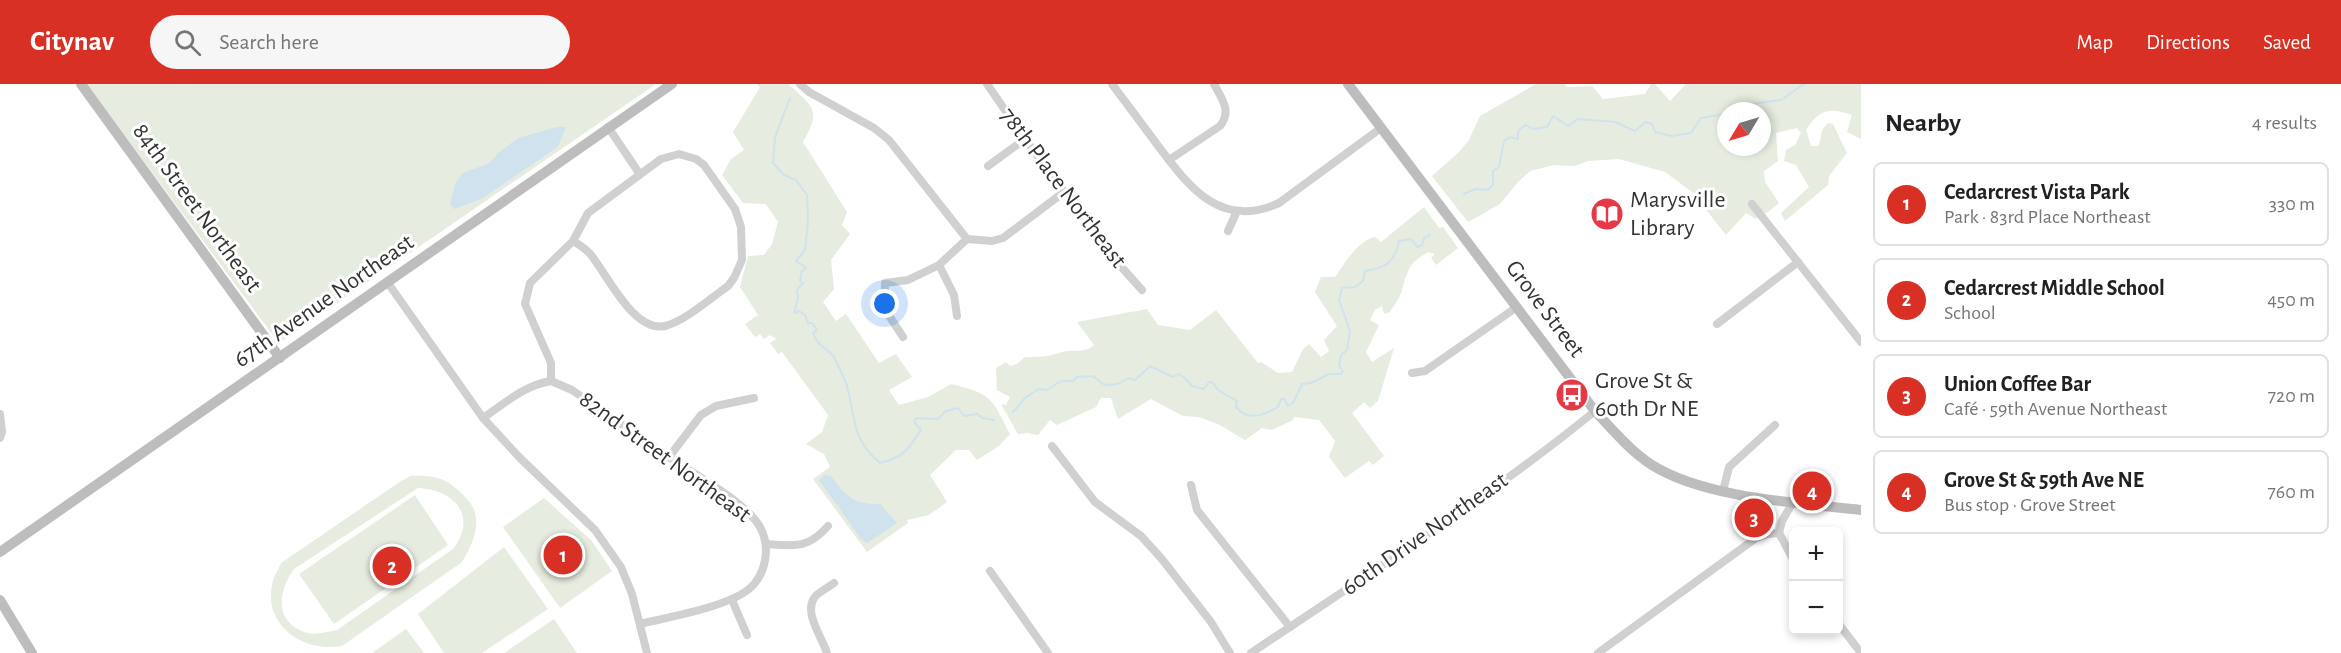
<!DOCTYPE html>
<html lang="en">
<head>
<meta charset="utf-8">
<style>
	:root { --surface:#fff; --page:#f6f6f6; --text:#202124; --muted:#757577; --line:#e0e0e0; --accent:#d93025 }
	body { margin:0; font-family:"Alegreya Sans",sans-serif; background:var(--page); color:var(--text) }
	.controls { position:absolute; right:18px; bottom:18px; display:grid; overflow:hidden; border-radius:9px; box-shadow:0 3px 9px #0003 }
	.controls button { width:54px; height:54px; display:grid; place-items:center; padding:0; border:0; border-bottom:2px solid var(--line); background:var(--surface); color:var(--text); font:30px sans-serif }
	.compass { position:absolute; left:1717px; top:18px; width:54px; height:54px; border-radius:50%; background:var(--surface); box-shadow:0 3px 9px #0003; rotate:232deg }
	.you { position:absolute; left:885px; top:220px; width:21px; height:21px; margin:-15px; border:4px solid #fff; border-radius:50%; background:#1a73e8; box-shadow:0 0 0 9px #1a73e833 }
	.badge { display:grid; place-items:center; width:39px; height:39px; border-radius:50%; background:var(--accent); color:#fff; font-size:20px; font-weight:700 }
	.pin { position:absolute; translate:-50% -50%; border:3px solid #fff; box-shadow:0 2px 6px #0006 }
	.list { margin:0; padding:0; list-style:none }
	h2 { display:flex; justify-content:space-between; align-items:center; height:78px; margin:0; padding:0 24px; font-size:26px }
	h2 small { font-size:20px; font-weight:400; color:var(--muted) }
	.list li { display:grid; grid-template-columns:39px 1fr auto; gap:18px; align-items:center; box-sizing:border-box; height:84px; margin:0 12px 12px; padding:0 12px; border:2px solid var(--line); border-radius:9px }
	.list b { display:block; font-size:22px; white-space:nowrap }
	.list p { margin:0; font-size:20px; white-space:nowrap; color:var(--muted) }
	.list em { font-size:20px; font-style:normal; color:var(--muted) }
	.icon { flex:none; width:33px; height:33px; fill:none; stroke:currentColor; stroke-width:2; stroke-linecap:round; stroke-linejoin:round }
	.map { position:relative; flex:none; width:1861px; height:569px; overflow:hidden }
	header { display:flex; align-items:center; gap:36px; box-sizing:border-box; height:84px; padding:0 30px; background:var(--accent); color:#fff }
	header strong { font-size:28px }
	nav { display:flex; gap:33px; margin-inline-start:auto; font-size:21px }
	.search { width:420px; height:54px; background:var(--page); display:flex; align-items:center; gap:15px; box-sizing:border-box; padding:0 21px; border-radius:33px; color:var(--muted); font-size:22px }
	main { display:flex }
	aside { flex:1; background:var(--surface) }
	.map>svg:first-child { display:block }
</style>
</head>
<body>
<header>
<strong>Citynav</strong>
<div class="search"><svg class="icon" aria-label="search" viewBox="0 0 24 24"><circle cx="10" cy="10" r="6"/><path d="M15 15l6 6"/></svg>Search here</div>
<nav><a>Map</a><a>Directions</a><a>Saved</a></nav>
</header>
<main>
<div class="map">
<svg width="1861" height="569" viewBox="0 0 1861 569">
	<rect width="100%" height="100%" fill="#fff"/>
	<g fill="#e6ecdf" fill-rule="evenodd">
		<path d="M86,0H656L279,259Z"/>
		<path d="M757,0H788C813,23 822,25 803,58L847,128L842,141L850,150L831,176L834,205L823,218L836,237L846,230L879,279L896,270L912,293L889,306L899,321L928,313L951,300C992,310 991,313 1010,350L999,362L977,376L969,366H956L930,391L947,418L929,431L907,436L908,439L867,468L813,395L830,383L824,370L806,360L822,348L828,331L782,268L778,270L770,259L776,255L770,251L764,255L760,250L755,253L745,240L758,231L740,203L748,172L764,171L772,160L778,138L766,120L743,119L722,91L731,75L744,66L733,48L760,3Z"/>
		<path d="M1536,0H1564L1568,3L1592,2L1603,15L1645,10L1651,0H1655L1670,17L1686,0H1861V55L1847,48L1852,31C1830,23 1819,25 1806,46L1811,62H1818C1823,53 1819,46 1828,39L1833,40L1847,69L1829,92L1828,101L1785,137L1781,129L1809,103L1796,81L1784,77L1786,66L1795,61L1801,49L1797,44L1776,49L1778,77L1764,87L1765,98L1779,119L1768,128L1755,135L1746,129L1726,151L1692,108L1665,88L1619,75L1588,77L1574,82L1554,81L1530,87L1518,98L1500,120L1468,138L1432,92L1459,68L1469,56L1480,32ZM1726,27H1762V63H1726Z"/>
		<path d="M1424,123L1439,144L1443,143L1458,164L1436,181L1431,174L1435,170L1428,168C1409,179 1408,185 1402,206C1400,214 1394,221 1390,228L1384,230L1382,222L1375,226L1370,236L1379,241L1366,268L1372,278L1394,264L1378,317L1370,324L1364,318L1352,329L1384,372L1373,381L1369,377L1345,394L1329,373L1335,357L1319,336L1294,333L1293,336L1272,346L1262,344L1245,356L1220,341L1199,333L1183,332L1151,315L1118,335L1111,314H1101L1096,323L1057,341L1050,336L1038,351L1027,349L1018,350L1001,320L1006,321L1010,313L997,306L996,284L1006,278L1010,282L1017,280L1025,273C1042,273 1046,273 1062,268C1074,265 1084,270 1094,261L1077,238L1147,225L1158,241L1190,246L1216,226L1258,279L1261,278L1278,289L1292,288L1303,265L1309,260L1321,273L1329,267L1324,256L1337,242L1315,208L1321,193H1335C1346,178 1357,157 1375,153L1381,158Z"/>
		<path d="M411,392C437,391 448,395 465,413C471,419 475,425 476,434C478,449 469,466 462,478L342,562C303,569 264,542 272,501C273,494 278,486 281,479L401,397ZM418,404C455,406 478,432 453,465L337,546C327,548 314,552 304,548C273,536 279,506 294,485Z"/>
		<path d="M415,411L448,461L334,540L299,490Z"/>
		<path d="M544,414L591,456L612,487L560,524L503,443Z"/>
		<path d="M504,463L548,525L482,569H444L418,530Z"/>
		<path d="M554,535L577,569H504Z"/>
		<path d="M406,545L424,569H372Z"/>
	</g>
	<g fill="#cfe2ee">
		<path d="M557,43H566L558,62L549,69L481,115L454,125L450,119L456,98L463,89L490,79L497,70L518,54Z"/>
		<path d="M824,391L831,392C847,413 852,420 880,420L897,439L867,459L861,455L819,396Z"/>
	</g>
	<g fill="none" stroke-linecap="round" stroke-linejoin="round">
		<g stroke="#cfe2ee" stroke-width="2">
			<path d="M790,14L775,53L773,79L784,91L796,96L807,111L808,138L805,166L796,177L806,184L802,187L800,197L803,199L797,206L798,214L794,229L799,227L805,231L808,239H812L817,246L813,249C818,265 831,264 836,277C839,284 843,291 846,299C856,332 850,354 880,379C906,372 907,366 921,346L914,338L916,334L938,335L946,327L958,324L964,332L978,330L982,334L994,336"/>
			<path d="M1744,27L1751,20L1781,16L1804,0"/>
			<path d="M1464,110L1475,105L1488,106L1493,100V87L1499,83L1504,57L1510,53L1518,55C1517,47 1519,45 1526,41L1533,45L1547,43L1553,32L1568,42L1578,35L1615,38L1635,47L1646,38L1652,40L1655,48L1672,52L1691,49L1701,34L1726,30"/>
			<path d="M1013,328L1025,314L1039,305L1047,306L1061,297H1073L1077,293L1093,292L1103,300L1109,301L1118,300L1128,294L1135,296L1150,282L1173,293L1178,290L1185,294L1192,302L1204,305L1209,298L1213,299L1218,306L1237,317L1236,323C1249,338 1264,331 1278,323L1281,315H1284L1288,322L1293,319L1302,300L1311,299L1329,290H1341L1343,287L1339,282L1341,271L1347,266L1350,247L1339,216L1342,204L1355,203L1363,197L1365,187C1386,184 1395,178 1399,157L1411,155L1417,163L1422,161L1424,154L1430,151"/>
		</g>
		<g stroke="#d0d0d0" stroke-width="8">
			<path d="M800,0L809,8L874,44L889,56L967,155"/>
			<path d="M987,0L1025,55L1117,178L1142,206"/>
			<path d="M1112,0C1127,20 1142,40 1156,59C1189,103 1220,146 1279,119L1381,44"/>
			<path d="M608,43L639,89"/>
			<path d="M1169,76L1220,42C1232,27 1222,15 1214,0"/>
			<path d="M988,82L1025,55"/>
			<path d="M1752,120L1861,258"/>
			<path d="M1228,147L1237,127"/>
			<path d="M939,181L954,211L957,232"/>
			<path d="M388,199L483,334L520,374L595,446L621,483L632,510L647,569"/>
			<path d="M1717,240L1798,178"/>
			<path d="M903,253L884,224L885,199L908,196L939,181L967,155L992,157L1003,154L1064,108"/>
			<path d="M1412,289L1425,287L1517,223"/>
			<path d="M551,297V279L525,220L530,199L573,157L588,129L661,75L679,70L696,75L704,81L735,125L741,143L742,176L734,194L728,202C711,214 685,237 665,242C634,249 608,192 591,171C586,165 580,161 573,157"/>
			<path d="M551,297L572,306C605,329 637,351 670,374C694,390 747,419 760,443C771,463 766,491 749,505C727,523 669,533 640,540"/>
			<path d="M0,330L2,348L0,354"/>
			<path d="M483,334C505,319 525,301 551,297"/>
			<path d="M1052,362L1095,418L1141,452L1161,474L1211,538L1230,569"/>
			<path d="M669,373L701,331L716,322L754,314"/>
			<path d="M1191,401L1197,426L1290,543"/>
			<path d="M1723,407L1729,383L1775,341"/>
			<path d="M1779,449L1794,477"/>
			<path d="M766,460C795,462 808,465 828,442"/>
			<path d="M990,487L1048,569"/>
			<path d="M732,516L747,551"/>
			<path d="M1838,539L1861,569"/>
			<path d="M827,569C822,553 804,530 814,514C818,508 828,504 834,499"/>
			<path d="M1251,569C1367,491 1487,415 1595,327"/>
			<path d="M1598,569L1756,454L1768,450L1779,449L1782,437L1793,418"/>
		</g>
		<g stroke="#bdbdbd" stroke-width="10">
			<path d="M81,0L280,274"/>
			<path d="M1348,0L1595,327C1612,345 1630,367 1652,381C1704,414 1799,419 1861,426"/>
			<path d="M0,468L672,0"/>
			<path d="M0,516L32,569"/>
		</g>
	</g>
	<defs>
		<g id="library-disc" transform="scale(1.725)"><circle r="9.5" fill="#e63946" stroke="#fff"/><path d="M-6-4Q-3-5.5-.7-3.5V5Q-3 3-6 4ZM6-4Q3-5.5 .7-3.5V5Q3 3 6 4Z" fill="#fff"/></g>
		<g id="bus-disc" transform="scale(1.725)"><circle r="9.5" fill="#e63946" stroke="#fff"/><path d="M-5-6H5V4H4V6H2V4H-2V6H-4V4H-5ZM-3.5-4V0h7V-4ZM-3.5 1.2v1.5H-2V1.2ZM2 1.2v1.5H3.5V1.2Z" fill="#fff"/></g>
	</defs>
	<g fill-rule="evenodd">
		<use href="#library-disc" x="1607" y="130"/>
		<use href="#bus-disc" x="1572" y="311"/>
	</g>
	<g text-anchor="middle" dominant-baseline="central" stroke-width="6" stroke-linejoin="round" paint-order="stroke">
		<g font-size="24" fill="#333" stroke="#fff">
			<text transform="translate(1063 104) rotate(53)">78th Place Northeast</text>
			<text transform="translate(197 124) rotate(54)">84th Street Northeast</text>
			<text transform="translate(324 217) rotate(-35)">67th Avenue Northeast</text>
			<text transform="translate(1545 225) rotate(53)">Grove Street</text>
			<text transform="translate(665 373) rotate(36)">82nd Street Northeast</text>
			<text transform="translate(1425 450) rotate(-35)">60th Drive Northeast</text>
		</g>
		<g font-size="24" fill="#333" stroke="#fff" text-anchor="start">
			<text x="1630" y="116">Marysville<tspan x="1630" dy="28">Library</tspan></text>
			<text x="1595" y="297">Grove St &amp;<tspan x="1595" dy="28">60th Dr NE</tspan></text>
		</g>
	</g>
</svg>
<div class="controls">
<button>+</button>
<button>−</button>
</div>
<svg class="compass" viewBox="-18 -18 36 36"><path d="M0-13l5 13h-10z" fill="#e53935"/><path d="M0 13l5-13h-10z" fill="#757577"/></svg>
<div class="you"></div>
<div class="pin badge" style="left:563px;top:471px">1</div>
<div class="pin badge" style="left:392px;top:482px">2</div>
<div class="pin badge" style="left:1754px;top:434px">3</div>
<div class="pin badge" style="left:1812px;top:407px">4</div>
</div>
<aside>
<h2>Nearby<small>4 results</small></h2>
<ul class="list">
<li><span class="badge">1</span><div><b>Cedarcrest Vista Park</b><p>Park · 83rd Place Northeast</p></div><em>330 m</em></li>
<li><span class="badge">2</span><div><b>Cedarcrest Middle School</b><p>School</p></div><em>450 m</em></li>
<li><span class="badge">3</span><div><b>Union Coffee Bar</b><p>Café · 59th Avenue Northeast</p></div><em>720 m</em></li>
<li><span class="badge">4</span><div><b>Grove St &amp; 59th Ave NE</b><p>Bus stop · Grove Street</p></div><em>760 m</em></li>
</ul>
</aside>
</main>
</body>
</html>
